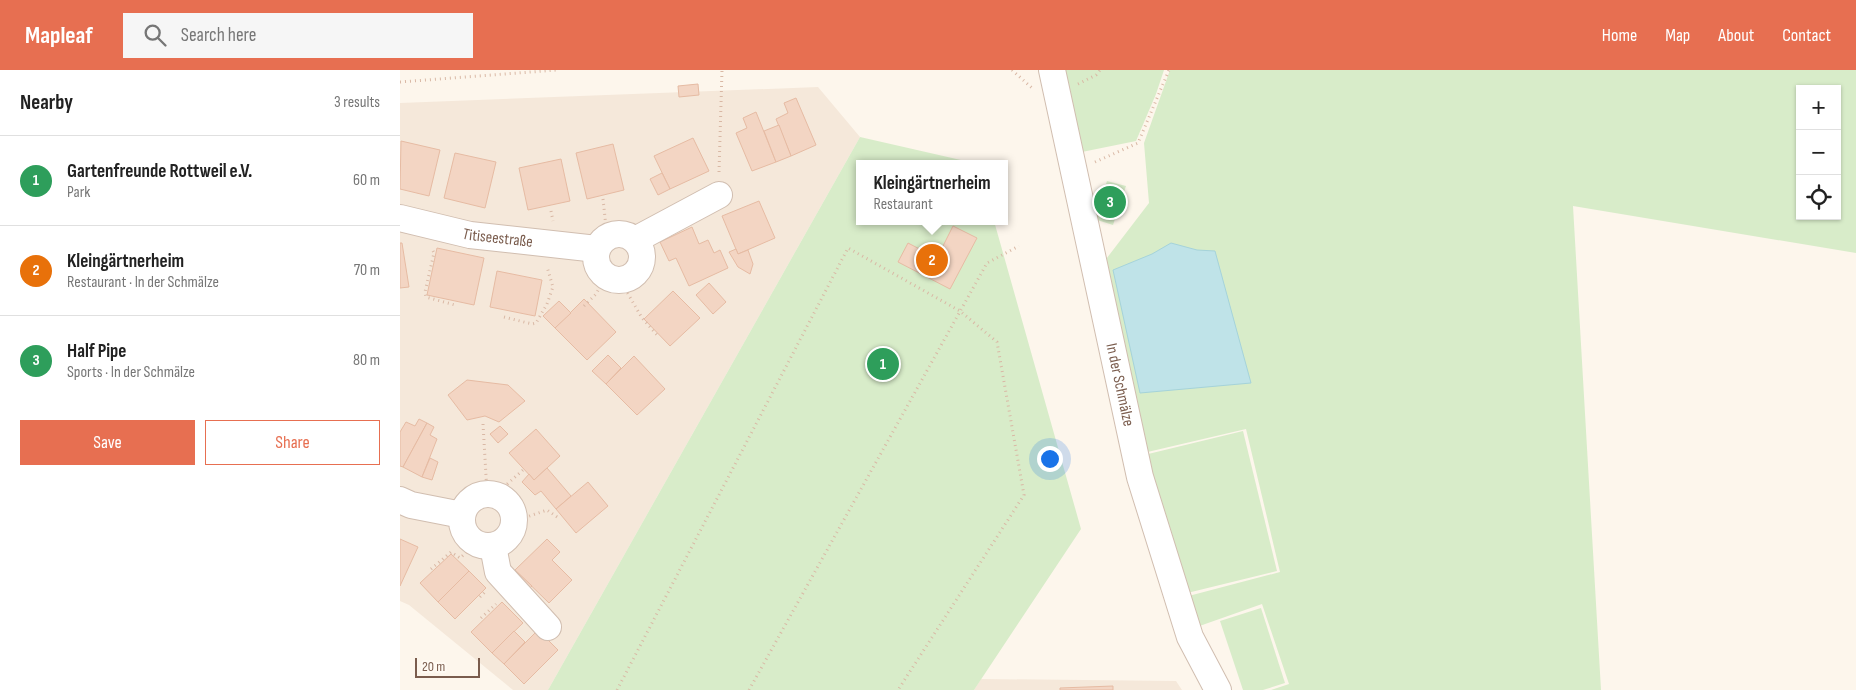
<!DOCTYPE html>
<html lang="en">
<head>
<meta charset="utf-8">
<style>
	:root { --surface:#fff; --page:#f6f6f6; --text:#222; --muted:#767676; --line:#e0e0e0; --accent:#e76f51 }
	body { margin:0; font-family:"Sofia Sans Condensed",sans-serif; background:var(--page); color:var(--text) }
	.controls { position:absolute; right:15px; top:15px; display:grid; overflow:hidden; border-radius:0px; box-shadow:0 1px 4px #0004 }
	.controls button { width:45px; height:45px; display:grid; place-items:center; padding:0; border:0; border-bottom:1px solid var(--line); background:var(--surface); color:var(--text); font:25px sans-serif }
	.scale { position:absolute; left:15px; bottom:12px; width:65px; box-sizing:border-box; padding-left:5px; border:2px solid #7a5c4d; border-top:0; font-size:14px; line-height:18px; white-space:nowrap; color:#7a5c4d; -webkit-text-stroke:4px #fffaf3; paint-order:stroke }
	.you { position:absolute; left:649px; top:388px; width:18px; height:18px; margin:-12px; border:4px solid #fff; border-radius:50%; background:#1a73e8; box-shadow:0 0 0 8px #1a73e833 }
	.badge { display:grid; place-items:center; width:32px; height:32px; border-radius:50%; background:var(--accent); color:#fff; font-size:16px; font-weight:700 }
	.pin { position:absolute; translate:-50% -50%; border:2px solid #fff; box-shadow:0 1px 5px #0006 }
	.popup { position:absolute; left:456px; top:90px; width:152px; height:65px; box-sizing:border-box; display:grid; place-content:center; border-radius:0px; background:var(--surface); filter:drop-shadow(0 1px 4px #0005); font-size:16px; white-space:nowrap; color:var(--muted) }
	.popup b { font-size:19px; color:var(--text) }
	.popup::after { content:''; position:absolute; left:50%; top:100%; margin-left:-10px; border:10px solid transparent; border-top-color:var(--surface) }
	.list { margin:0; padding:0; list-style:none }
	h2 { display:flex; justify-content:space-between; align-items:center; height:65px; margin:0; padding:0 20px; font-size:21px }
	h2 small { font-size:16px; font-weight:400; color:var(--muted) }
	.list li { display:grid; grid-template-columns:32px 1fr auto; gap:15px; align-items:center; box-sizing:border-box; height:90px; padding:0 20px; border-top:1px solid var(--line) }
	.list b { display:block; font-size:19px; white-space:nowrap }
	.list p { margin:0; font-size:16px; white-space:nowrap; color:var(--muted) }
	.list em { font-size:16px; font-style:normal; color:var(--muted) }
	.actions { display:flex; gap:10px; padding:15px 20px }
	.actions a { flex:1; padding:11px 0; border:1px solid var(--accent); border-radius:0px; text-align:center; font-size:18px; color:var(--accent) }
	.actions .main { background:var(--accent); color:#fff }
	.icon { flex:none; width:28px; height:28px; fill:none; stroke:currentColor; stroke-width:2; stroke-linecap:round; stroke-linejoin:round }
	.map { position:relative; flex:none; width:1456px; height:620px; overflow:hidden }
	header { display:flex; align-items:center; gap:30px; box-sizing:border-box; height:70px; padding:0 25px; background:var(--accent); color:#fff }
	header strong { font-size:24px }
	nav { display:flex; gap:28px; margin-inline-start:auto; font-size:18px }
	.search { width:350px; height:45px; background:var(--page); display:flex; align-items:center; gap:12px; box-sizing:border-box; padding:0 18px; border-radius:0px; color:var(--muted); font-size:19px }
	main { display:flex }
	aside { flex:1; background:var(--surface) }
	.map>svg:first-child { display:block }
</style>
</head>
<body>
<header>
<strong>Mapleaf</strong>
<div class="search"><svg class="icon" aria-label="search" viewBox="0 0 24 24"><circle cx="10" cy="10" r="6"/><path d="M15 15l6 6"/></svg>Search here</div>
<nav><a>Home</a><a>Map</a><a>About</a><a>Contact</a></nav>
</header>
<main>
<aside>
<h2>Nearby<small>3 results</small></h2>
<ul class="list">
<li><span class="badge" style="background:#2e9e5b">1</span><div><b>Gartenfreunde Rottweil e.V.</b><p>Park</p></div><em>60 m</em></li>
<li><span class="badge" style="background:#e8710a">2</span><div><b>Kleingärtnerheim</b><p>Restaurant · In der Schmälze</p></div><em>70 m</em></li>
<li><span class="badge" style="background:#2e9e5b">3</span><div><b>Half Pipe</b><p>Sports · In der Schmälze</p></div><em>80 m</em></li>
</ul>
<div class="actions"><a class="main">Save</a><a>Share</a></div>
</aside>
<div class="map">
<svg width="1456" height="620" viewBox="0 0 1456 620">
	<rect width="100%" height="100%" fill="#fdf6ec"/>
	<g fill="#f5e8da">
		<path d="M418,17L460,67L148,620H113L9,535L0,531V33Z"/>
		<path d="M581,609L776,611L782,620H574Z"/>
	</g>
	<g fill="#d8ecc9" fill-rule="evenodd">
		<path d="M664,0H764L756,24L736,71L677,83Z"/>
		<path d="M770,0H1456V183L1173,136L1201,620H871L889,614L862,534L791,559L781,528L880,502L846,359L739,384L700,197L749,133L744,73ZM1400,19H1437V146H1400Z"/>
		<path d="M460,67L574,93L460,94V151H594L681,459L574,620H148Z"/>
		<path d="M707,111L726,116L713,155L694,149Z"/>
		<path d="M843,361L877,501L779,525L744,385Z"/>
		<path d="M861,538L885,613L863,620H843L820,551Z"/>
	</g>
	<path fill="#bfe3e8" stroke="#a5d3da" d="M771,173L797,180L815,181L851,313L740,323L713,200L752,184Z"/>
	<g fill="#f3d5c3" stroke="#e6bba3">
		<path d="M298,14L299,25L279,27L278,16Z"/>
		<path d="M396,28L416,75L391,86L376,49L388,43L384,33Z"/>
		<path d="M356,42L376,92L352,101L336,63L347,58L343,48Z"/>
		<path d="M379,55L391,86L376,92L364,61Z"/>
		<path d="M293,68L309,101L270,119L254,86Z"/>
		<path d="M1,71L40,80L29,126L0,119Z"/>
		<path d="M213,74L224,120L187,129L176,83Z"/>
		<path d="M55,83L96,92L85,138L44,128Z"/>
		<path d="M161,89L170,131L128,140L119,98Z"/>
		<path d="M262,103L270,119L258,125L250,109Z"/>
		<path d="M359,131L375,168L338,184L322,146Z"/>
		<path d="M553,156L577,168L550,219L498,192L508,173L537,188Z"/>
		<path d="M292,157L299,174L308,170L314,183L320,180L328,198L289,216L276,188L269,191L260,172Z"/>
		<path d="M0,173H2L9,217L0,218Z"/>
		<path d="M37,178L84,188L74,235L27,225Z"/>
		<path d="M336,179L338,184L348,180L353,194L350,204L338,197L329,182Z"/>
		<path d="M97,201L142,210L135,246L90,237Z"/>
		<path d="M309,213L326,232L313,244L296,225Z"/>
		<path d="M273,221L300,248L270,276L244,249Z"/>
		<path d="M184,229L216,262L187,290L155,258Z"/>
		<path d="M159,231L171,243L155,258L143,246Z"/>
		<path d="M208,285L221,298L206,314L192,301Z"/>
		<path d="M234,286L265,319L237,345L206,314Z"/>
		<path d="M67,310L108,315L125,331L99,352L85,346L67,350L48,325Z"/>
		<path d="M19,349L27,353L3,397L0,396V362L6,352L15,356Z"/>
		<path d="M27,353L34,357L30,365L37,369L22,407L3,397Z"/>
		<path d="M100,356L108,364L98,373L90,364Z"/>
		<path d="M136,359L160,386L134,410L109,383Z"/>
		<path d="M30,388L38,392L32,410L22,407Z"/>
		<path d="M147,398L171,426L156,439L141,421L135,425L122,412L129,404L134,410Z"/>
		<path d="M188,412L208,436L176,463L156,439Z"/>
		<path d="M0,469L18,477L0,516Z"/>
		<path d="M147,469L160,482L152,490L172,510L149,533L115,500Z"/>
		<path d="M51,484L69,501L38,532L20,513Z"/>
		<path d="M115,500L132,516L127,521L111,505Z"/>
		<path d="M69,501L86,518L55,549L38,532Z"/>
		<path d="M102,532L123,553L92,583L71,562Z"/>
		<path d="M138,560L158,580L124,614L104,594Z"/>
		<path d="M114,561L125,572L104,594L92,583Z"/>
		<path d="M713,616V620H660V618Z"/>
	</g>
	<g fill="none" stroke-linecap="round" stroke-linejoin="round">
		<g stroke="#d1beb0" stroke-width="28">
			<g id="minor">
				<path id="s1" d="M652,0L740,407L790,567L818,620"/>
				<path id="s2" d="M0,148L70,165L197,179"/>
				<circle cx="219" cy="187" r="23"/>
				<path d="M235,170L319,125"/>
				<circle cx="88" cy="450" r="26"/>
				<path d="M0,430L11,435L62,445"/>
				<path d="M93,476L98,502L148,557"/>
			</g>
		</g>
		<g stroke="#d9b8a5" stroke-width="3" stroke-dasharray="1 4" stroke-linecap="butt">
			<path d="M612,0L632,18"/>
			<path d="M0,12L157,0"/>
			<path d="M678,14L696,5L700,0"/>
			<path d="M695,92L738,73L769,0"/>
			<path d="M319,102L322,0"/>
			<path d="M203,129L206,157"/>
			<path d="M151,141L153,151"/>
			<path d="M33,181L34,183L25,222L26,227L55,235"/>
			<path d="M220,210L242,248L257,265"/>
			<path d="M184,236L196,224L206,206"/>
			<path d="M104,247L132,254L136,253L147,234L153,217L147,197"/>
			<path d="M83,354L87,423"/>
			<path d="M96,424L123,400"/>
			<path d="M115,451L147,440L160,449"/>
			<path d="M31,499L51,482L60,488L70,479"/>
			<path d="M80,527L85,522"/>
			<path d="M81,548L96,534"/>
			<path d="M217,620L448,178L560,241L597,272L624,425L498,620"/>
			<path d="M349,620L587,193L619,176"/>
		</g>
		<use href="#minor" stroke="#fff" stroke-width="26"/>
	</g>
	<g text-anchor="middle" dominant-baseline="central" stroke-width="4" stroke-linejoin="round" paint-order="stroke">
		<g font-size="16" fill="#7a5c4d" stroke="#fffaf3">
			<text stroke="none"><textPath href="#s2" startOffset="100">Titiseestraße</textPath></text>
			<text stroke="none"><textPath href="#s1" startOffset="322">In der Schmälze</textPath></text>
		</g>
	</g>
</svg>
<div class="controls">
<button>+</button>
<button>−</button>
<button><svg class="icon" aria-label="locate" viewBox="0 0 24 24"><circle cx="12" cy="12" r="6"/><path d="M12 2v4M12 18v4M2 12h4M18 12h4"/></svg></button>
</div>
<div class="scale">20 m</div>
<div class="you"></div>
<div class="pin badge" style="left:483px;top:294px;background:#2e9e5b">1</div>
<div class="pin badge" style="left:532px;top:190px;background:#e8710a">2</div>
<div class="popup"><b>Kleingärtnerheim</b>Restaurant</div>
<div class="pin badge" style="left:710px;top:132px;background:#2e9e5b">3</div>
</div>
</main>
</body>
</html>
